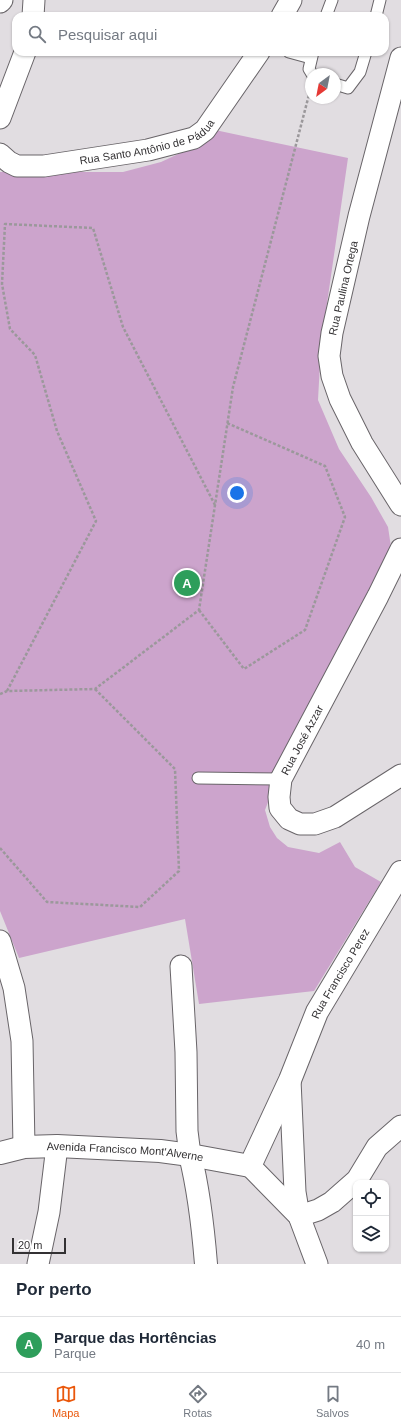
<!DOCTYPE html>
<html lang="pt">
<head>
<meta charset="utf-8">
<style>
	:root { --surface:#fff; --page:#f2f2f3; --text:#1f2937; --muted:#747a83; --line:#e0e1e3; --accent:#ea580c }
	body { margin:0; font-family:Arial,sans-serif; background:var(--page); color:var(--text) }
	.controls { position:absolute; right:12px; bottom:12px; display:grid; overflow:hidden; border-radius:8px; box-shadow:0 1px 3px #0004 }
	.controls button { width:36px; height:36px; display:grid; place-items:center; padding:0; border:0; border-bottom:1px solid var(--line); background:var(--surface); color:var(--text); font:20px sans-serif }
	.compass { position:absolute; left:305px; top:68px; width:36px; height:36px; border-radius:50%; background:var(--surface); box-shadow:0 1px 3px #0004; rotate:212deg }
	.scale { position:absolute; left:12px; bottom:10px; width:54px; box-sizing:border-box; padding-left:4px; border:2px solid #333133; border-top:0; font-size:11px; line-height:14px; white-space:nowrap; color:#333133; -webkit-text-stroke:3px #fff; paint-order:stroke }
	.you { position:absolute; left:237px; top:493px; width:14px; height:14px; margin:-10px; border:3px solid #fff; border-radius:50%; background:#1a73e8; box-shadow:0 0 0 6px #1a73e833 }
	.badge { display:grid; place-items:center; width:26px; height:26px; border-radius:50%; background:var(--accent); color:#fff; font-size:13px; font-weight:700 }
	.pin { position:absolute; translate:-50% -50%; border:2px solid #fff; box-shadow:0 1px 4px #0006 }
	.list { margin:0; padding:0; list-style:none }
	h2 { display:flex; justify-content:space-between; align-items:center; height:52px; margin:0; padding:0 16px; font-size:17px }
	h2 small { font-size:13px; font-weight:400; color:var(--muted) }
	.list li { display:grid; grid-template-columns:26px 1fr auto; gap:12px; align-items:center; box-sizing:border-box; height:56px; padding:0 16px; border-top:1px solid var(--line) }
	.list b { display:block; font-size:15px; white-space:nowrap }
	.list p { margin:0; font-size:13px; white-space:nowrap; color:var(--muted) }
	.list em { font-size:13px; font-style:normal; color:var(--muted) }
	.icon { flex:none; width:22px; height:22px; fill:none; stroke:currentColor; stroke-width:2; stroke-linecap:round; stroke-linejoin:round }
	.map { position:relative; flex:none; width:401px; height:1264px; overflow:hidden }
	.search { position:absolute; background:var(--surface); box-shadow:0 1px 3px #0004; left:12px; right:12px; top:12px; height:44px; display:flex; align-items:center; gap:10px; box-sizing:border-box; padding:0 14px; border-radius:12px; color:var(--muted); font-size:15px }
	.sheet { height:108px; background:var(--surface) }
	nav { display:flex; justify-content:space-around; align-items:center; box-sizing:border-box; height:56px; border-top:1px solid var(--line); background:var(--surface); font-size:11px; color:var(--muted) }
	nav a { display:grid; justify-items:center; gap:2px }
	nav .on { color:var(--accent) }
	.map>svg:first-child { display:block }
</style>
</head>
<body>
<div class="map">
<svg width="401" height="1264" viewBox="0 0 401 1264">
	<rect width="100%" height="100%" fill="#e1dde1"/>
	<path fill="#cca4cc" d="M215,130L348,158L321,345L318,400L339,449L371,497L388,527L391,547L275,784L265,810L270,827L277,838L288,847L319,853L340,842L355,867L381,882L314,991L199,1004L185,919L19,958L0,911V172H123L161,162L189,149Z"/>
	<g fill="none" stroke-linecap="round" stroke-linejoin="round">
		<g stroke="#696569" stroke-width="13">
			<g id="lane">
				<path d="M326,16L332,0"/>
				<path d="M376,16L380,0"/>
				<path d="M289,52L311,58"/>
				<path d="M312,74L309,69L313,52"/>
				<path d="M335,84L348,88L360,72L366,52"/>
				<path d="M198,778L281,779"/>
			</g>
		</g>
		<g stroke="#696569" stroke-width="23">
			<g id="street">
				<path d="M0,2L2,0"/>
				<path d="M33,16L34,0"/>
				<path d="M282,16L291,0"/>
				<path d="M401,58L359,216L332,333L329,356L332,376L340,399L362,443L401,505"/>
				<path d="M0,118L25,52"/>
				<path id="s1" d="M0,154L9,162L17,166H44L148,150L194,138L205,130L259,52"/>
				<path d="M401,549L378,596L281,779L279,797L280,808L289,819L300,824H315L335,817L401,775"/>
				<path d="M0,941L14,988L22,1041L24,1147"/>
				<path d="M181,966L186,1052L187,1131L190,1155"/>
				<path d="M290,1080L295,1192L299,1216"/>
				<path d="M250,1166L299,1216L317,1264"/>
				<path d="M299,1216L318,1210L332,1202L357,1180L377,1147L401,1126"/>
				<path d="M38,1264L49,1212L57,1146"/>
			</g>
		</g>
		<g stroke="#696569" stroke-width="24">
			<g id="secondary">
				<path id="s2" d="M0,1153L24,1147L57,1146L160,1151L190,1155L250,1166L290,1080L317,1012L401,872"/>
				<path d="M190,1155C199,1191 203,1227 206,1264"/>
			</g>
		</g>
		<g stroke="#9b989b" stroke-width="2.5" stroke-dasharray="3 2" stroke-linecap="butt">
			<path d="M199,610L244,669L305,630L345,517L325,466L227,423"/>
			<path d="M7,691L96,521L57,431L35,355L10,329L2,284L5,224L93,228L123,327L215,505"/>
			<path d="M0,694L7,691L95,689L199,610L233,387L311,87"/>
			<path d="M0,848L47,902L140,907L179,871L175,769L95,689"/>
		</g>
		<use href="#lane" stroke="#fff" stroke-width="11"/>
		<use href="#street" stroke="#fff" stroke-width="21"/>
		<use href="#secondary" stroke="#fff" stroke-width="22"/>
	</g>
	<g text-anchor="middle" dominant-baseline="central" stroke-width="3.5" stroke-linejoin="round" paint-order="stroke">
		<g font-size="11" fill="#333133" stroke="#fff">
			<text stroke="none"><textPath href="#s1" startOffset="155">Rua Santo Antônio de Pádua</textPath></text>
			<text transform="translate(343 288) rotate(-77)">Rua Paulina Ortega</text>
			<text transform="translate(302 740) rotate(-62)">Rua José Azzar</text>
			<text stroke="none"><textPath href="#s2" startOffset="465">Rua Francisco Perez</textPath></text>
			<text stroke="none"><textPath href="#s2" startOffset="126">Avenida Francisco Mont'Alverne</textPath></text>
		</g>
	</g>
</svg>
<div class="controls">
<button><svg class="icon" aria-label="locate" viewBox="0 0 24 24"><circle cx="12" cy="12" r="6"/><path d="M12 2v4M12 18v4M2 12h4M18 12h4"/></svg></button>
<button><svg class="icon" aria-label="layers" viewBox="0 0 24 24"><path d="M12 4l9 5-9 5-9-5zM3 14l9 5 9-5"/></svg></button>
</div>
<svg class="compass" viewBox="-18 -18 36 36"><path d="M0-13l5 13h-10z" fill="#e53935"/><path d="M0 13l5-13h-10z" fill="#747a83"/></svg>
<div class="scale">20 m</div>
<div class="you"></div>
<div class="pin badge" style="left:187px;top:583px;background:#2e9e5b">A</div>
<div class="search"><svg class="icon" aria-label="search" viewBox="0 0 24 24"><circle cx="10" cy="10" r="6"/><path d="M15 15l6 6"/></svg>Pesquisar aqui</div>
</div>
<section class="sheet">
<h2>Por perto<small></small></h2>
<ul class="list">
<li><span class="badge" style="background:#2e9e5b">A</span><div><b>Parque das Hortências</b><p>Parque</p></div><em>40 m</em></li>
</ul>
</section>
<nav>
<a class="on"><svg class="icon" aria-label="map" viewBox="0 0 24 24"><path d="M3 6l6-2 6 2 6-2v14l-6 2-6-2-6 2zM9 4v14M15 6v14"/></svg>Mapa</a>
<a><svg class="icon" aria-label="directions" viewBox="0 0 24 24"><path d="M12 3l9 9-9 9-9-9zM9 14v-3h6M13 9l2 2-2 2"/></svg>Rotas</a>
<a><svg class="icon" aria-label="saved" viewBox="0 0 24 24"><path d="M7 4h10v16l-5-4-5 4z"/></svg>Salvos</a>
</nav>
</body>
</html>
